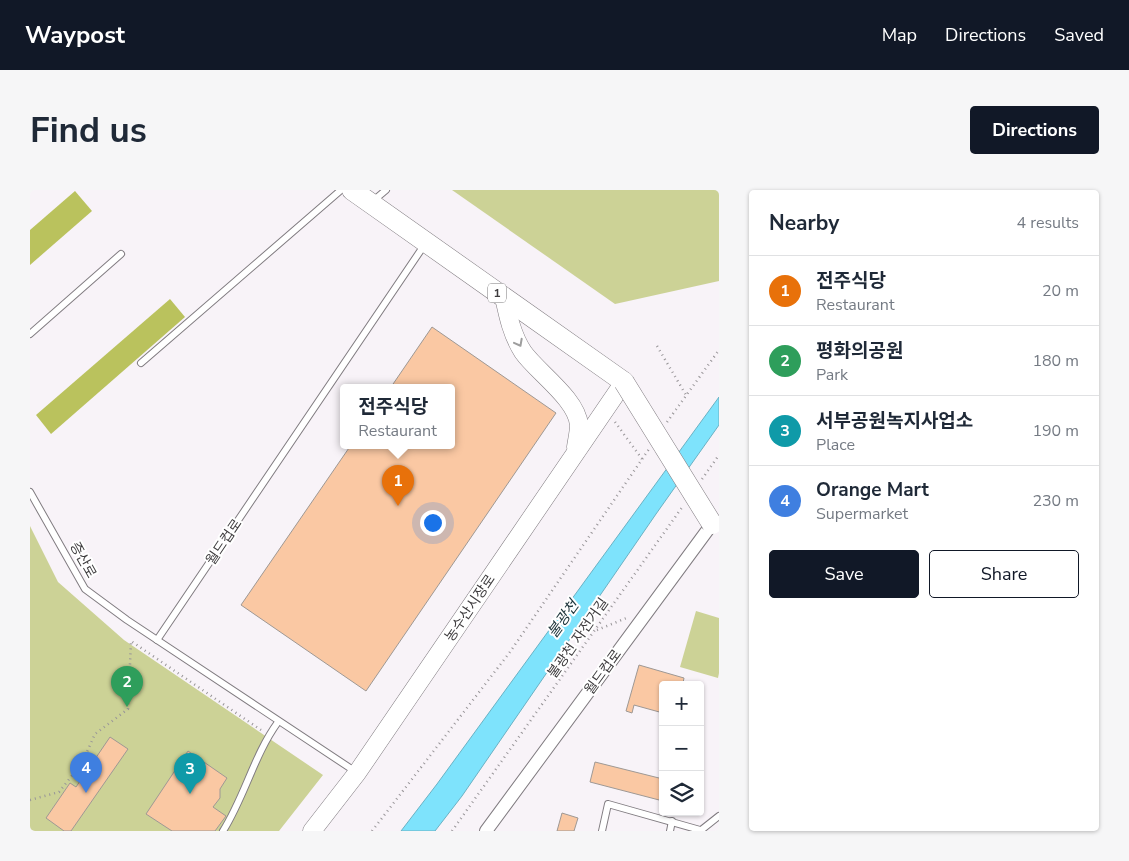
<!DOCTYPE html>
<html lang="en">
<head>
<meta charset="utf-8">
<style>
	:root { --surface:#fff; --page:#f6f6f7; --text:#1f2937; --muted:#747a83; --line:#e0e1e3; --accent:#111827 }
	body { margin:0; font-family:"Nunito Sans","Noto Sans KR",sans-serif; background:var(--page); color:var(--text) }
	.controls { position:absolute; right:15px; bottom:15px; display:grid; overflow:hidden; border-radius:5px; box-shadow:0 1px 4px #0004 }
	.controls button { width:45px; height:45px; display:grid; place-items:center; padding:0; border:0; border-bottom:1px solid var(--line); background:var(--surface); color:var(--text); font:25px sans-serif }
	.you { position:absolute; left:402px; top:332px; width:18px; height:18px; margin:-12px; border:4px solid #fff; border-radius:50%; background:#1a73e8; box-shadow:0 0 0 8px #1a73e833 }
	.badge { display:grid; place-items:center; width:32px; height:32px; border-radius:50%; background:var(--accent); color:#fff; font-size:16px; font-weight:700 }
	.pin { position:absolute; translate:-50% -41px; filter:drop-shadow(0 1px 2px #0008) }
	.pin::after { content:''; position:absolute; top:26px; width:18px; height:15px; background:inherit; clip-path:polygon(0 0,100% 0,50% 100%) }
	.popup { position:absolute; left:310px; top:194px; width:115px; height:65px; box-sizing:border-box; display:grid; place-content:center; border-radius:5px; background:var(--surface); filter:drop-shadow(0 1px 4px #0005); font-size:16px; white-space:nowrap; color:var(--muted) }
	.popup b { font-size:19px; color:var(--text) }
	.popup::after { content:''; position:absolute; left:50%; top:100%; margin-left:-10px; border:10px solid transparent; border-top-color:var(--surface) }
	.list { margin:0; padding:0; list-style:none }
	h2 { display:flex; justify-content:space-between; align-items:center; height:65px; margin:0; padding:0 20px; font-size:21px }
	h2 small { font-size:16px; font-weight:400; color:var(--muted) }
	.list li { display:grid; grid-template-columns:32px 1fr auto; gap:15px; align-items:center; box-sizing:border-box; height:70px; padding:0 20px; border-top:1px solid var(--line) }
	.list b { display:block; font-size:19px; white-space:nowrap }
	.list p { margin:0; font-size:16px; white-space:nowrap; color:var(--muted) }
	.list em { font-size:16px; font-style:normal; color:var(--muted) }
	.actions { display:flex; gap:10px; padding:15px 20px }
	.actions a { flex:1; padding:11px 0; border:1px solid var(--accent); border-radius:5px; text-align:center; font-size:18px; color:var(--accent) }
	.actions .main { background:var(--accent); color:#fff }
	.icon { flex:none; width:28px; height:28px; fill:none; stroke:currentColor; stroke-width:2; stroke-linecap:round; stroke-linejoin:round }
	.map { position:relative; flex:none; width:689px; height:641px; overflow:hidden; border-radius:5px }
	header { display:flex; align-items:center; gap:30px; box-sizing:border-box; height:70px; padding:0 25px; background:var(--accent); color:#fff }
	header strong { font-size:24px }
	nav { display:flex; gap:28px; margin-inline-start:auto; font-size:18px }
	.intro { display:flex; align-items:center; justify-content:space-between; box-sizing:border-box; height:120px; padding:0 30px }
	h1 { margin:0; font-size:35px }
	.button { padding:12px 22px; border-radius:5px; background:var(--accent); color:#fff; font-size:18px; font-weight:700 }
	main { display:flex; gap:30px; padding:0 30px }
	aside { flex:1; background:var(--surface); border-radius:5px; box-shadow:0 1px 4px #0004 }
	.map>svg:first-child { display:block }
</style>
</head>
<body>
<header>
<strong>Waypost</strong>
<nav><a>Map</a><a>Directions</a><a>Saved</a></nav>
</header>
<div class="intro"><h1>Find us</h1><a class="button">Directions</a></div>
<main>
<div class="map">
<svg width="689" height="641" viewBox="0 0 689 641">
	<rect width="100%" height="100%" fill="#f8f3f8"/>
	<g fill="#ccd296">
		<path d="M422,0H689V91L585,114Z"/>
		<path d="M0,336L28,392L94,450L293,585L249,641H0Z"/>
		<path d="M666,421L689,428V483L688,488L650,477Z"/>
	</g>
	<g fill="#bac25d">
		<path d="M45,1L62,21L0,75V40Z"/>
		<path d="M140,109L155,127L21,244L6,225Z"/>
	</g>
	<path fill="#7ee3fc" stroke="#6bb1c3" d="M689,207V235L626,324L432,606L405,641H371L407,594Z"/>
	<g fill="#fac8a3" stroke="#9e9894">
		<path d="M402,137L526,223L336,501L211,415L321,255H422V197H361Z"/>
		<path d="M609,475L654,488L653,493L658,495H633V523L604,515L602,523L596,521Z"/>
		<path d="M80,547L98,559L41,641H34L16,628L40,593L46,597Z"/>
		<path d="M158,561L197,588L190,599V608L183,617L196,626L185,641H142L116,624Z"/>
		<path d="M565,572L633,589V611L560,592Z"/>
		<path d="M532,623L548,628L544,641H527Z"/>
	</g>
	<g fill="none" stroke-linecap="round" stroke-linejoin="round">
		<g stroke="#817c81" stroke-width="8">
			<g id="service">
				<path d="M343,11L356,0"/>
				<path d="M0,144L91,64"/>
				<path d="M111,173L311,0"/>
				<path d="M0,302L55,399L97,430L326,582"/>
				<path d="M127,450L395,54"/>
				<path d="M193,641C215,606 224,565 248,532"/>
				<path d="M572,641L578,614L670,640"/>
				<path d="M640,641L642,631"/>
				<path d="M670,641L689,626"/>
			</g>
		</g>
		<g stroke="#817c81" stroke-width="14">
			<path id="minor" d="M456,641L682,334"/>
		</g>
		<g stroke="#817c81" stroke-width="19">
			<g id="secondary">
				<path d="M474,107C478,126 482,145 493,162C507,182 547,209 549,235C549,242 547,250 546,257"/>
				<path d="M282,641L327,583L594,192"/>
			</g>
		</g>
		<g stroke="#817c81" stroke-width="21">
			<path id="primary" d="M322,0L594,192"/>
		</g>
		<g stroke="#989598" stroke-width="2.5" stroke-dasharray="1 4" stroke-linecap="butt">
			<path d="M627,156L656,205"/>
			<path d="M585,232L612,269"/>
			<path d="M637,232L689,160"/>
			<path d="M672,289L689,265"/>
			<path d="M567,440L599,427"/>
			<path d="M0,610L29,602L52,573L65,544L98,519L101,451L231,540"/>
			<path d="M342,641L480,462L619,259"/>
			<path d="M422,641L653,316"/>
		</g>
		<use href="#service" stroke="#fff" stroke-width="6"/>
		<use href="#minor" stroke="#fff" stroke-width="12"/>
		<use href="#secondary" stroke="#fff" stroke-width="18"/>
		<use href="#primary" stroke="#fff" stroke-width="20"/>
		<g stroke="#817c81" stroke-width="21" stroke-linecap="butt">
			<path id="primary-bridge" d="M594,192L682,334"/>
		</g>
		<use href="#primary-bridge" stroke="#fff" stroke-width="20"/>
	</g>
	<defs><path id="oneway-chevron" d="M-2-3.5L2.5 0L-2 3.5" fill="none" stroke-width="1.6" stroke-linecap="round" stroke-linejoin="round" transform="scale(1.25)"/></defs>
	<use stroke="#9e9e9e" href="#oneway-chevron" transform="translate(489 153) rotate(62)"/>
	<g text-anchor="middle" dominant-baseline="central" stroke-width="4" stroke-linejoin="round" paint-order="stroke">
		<rect fill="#fff" stroke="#787678" stroke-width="1" x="458" y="93.5" width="18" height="19" rx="4"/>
		<g font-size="12" font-weight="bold" fill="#3e3c3e">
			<text x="467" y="103">1</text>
		</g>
		<g font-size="14" fill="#3e3c3e" stroke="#fff">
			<text transform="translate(194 352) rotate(-56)">월드컵로</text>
			<text transform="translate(53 370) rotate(61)">증산로</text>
			<text transform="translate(440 418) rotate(-56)">농수산시장로</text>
			<text transform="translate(548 448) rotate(-55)">불광천 자전거길</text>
			<text transform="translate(573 482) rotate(-54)">월드컵로</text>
		</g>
		<g font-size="15" font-style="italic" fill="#20373d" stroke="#fff">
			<text transform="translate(533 429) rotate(-54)">불광천</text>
		</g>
	</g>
</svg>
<div class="controls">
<button>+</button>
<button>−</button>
<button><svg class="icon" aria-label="layers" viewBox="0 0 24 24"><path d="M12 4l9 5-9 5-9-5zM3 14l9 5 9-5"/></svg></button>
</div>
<div class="you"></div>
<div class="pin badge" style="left:368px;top:316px;background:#e8710a">1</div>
<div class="popup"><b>전주식당</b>Restaurant</div>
<div class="pin badge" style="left:97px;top:517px;background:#2e9e5b">2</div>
<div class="pin badge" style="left:160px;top:604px;background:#0f9aa8">3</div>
<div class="pin badge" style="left:56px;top:603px;background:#3f7fe0">4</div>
</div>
<aside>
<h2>Nearby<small>4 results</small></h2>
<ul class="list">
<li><span class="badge" style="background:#e8710a">1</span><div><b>전주식당</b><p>Restaurant</p></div><em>20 m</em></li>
<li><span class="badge" style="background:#2e9e5b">2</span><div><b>평화의공원</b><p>Park</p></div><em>180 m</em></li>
<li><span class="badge" style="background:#0f9aa8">3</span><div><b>서부공원녹지사업소</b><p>Place</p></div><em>190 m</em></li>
<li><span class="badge" style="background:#3f7fe0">4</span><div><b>Orange Mart</b><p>Supermarket</p></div><em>230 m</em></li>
</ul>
<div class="actions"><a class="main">Save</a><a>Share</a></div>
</aside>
</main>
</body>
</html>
